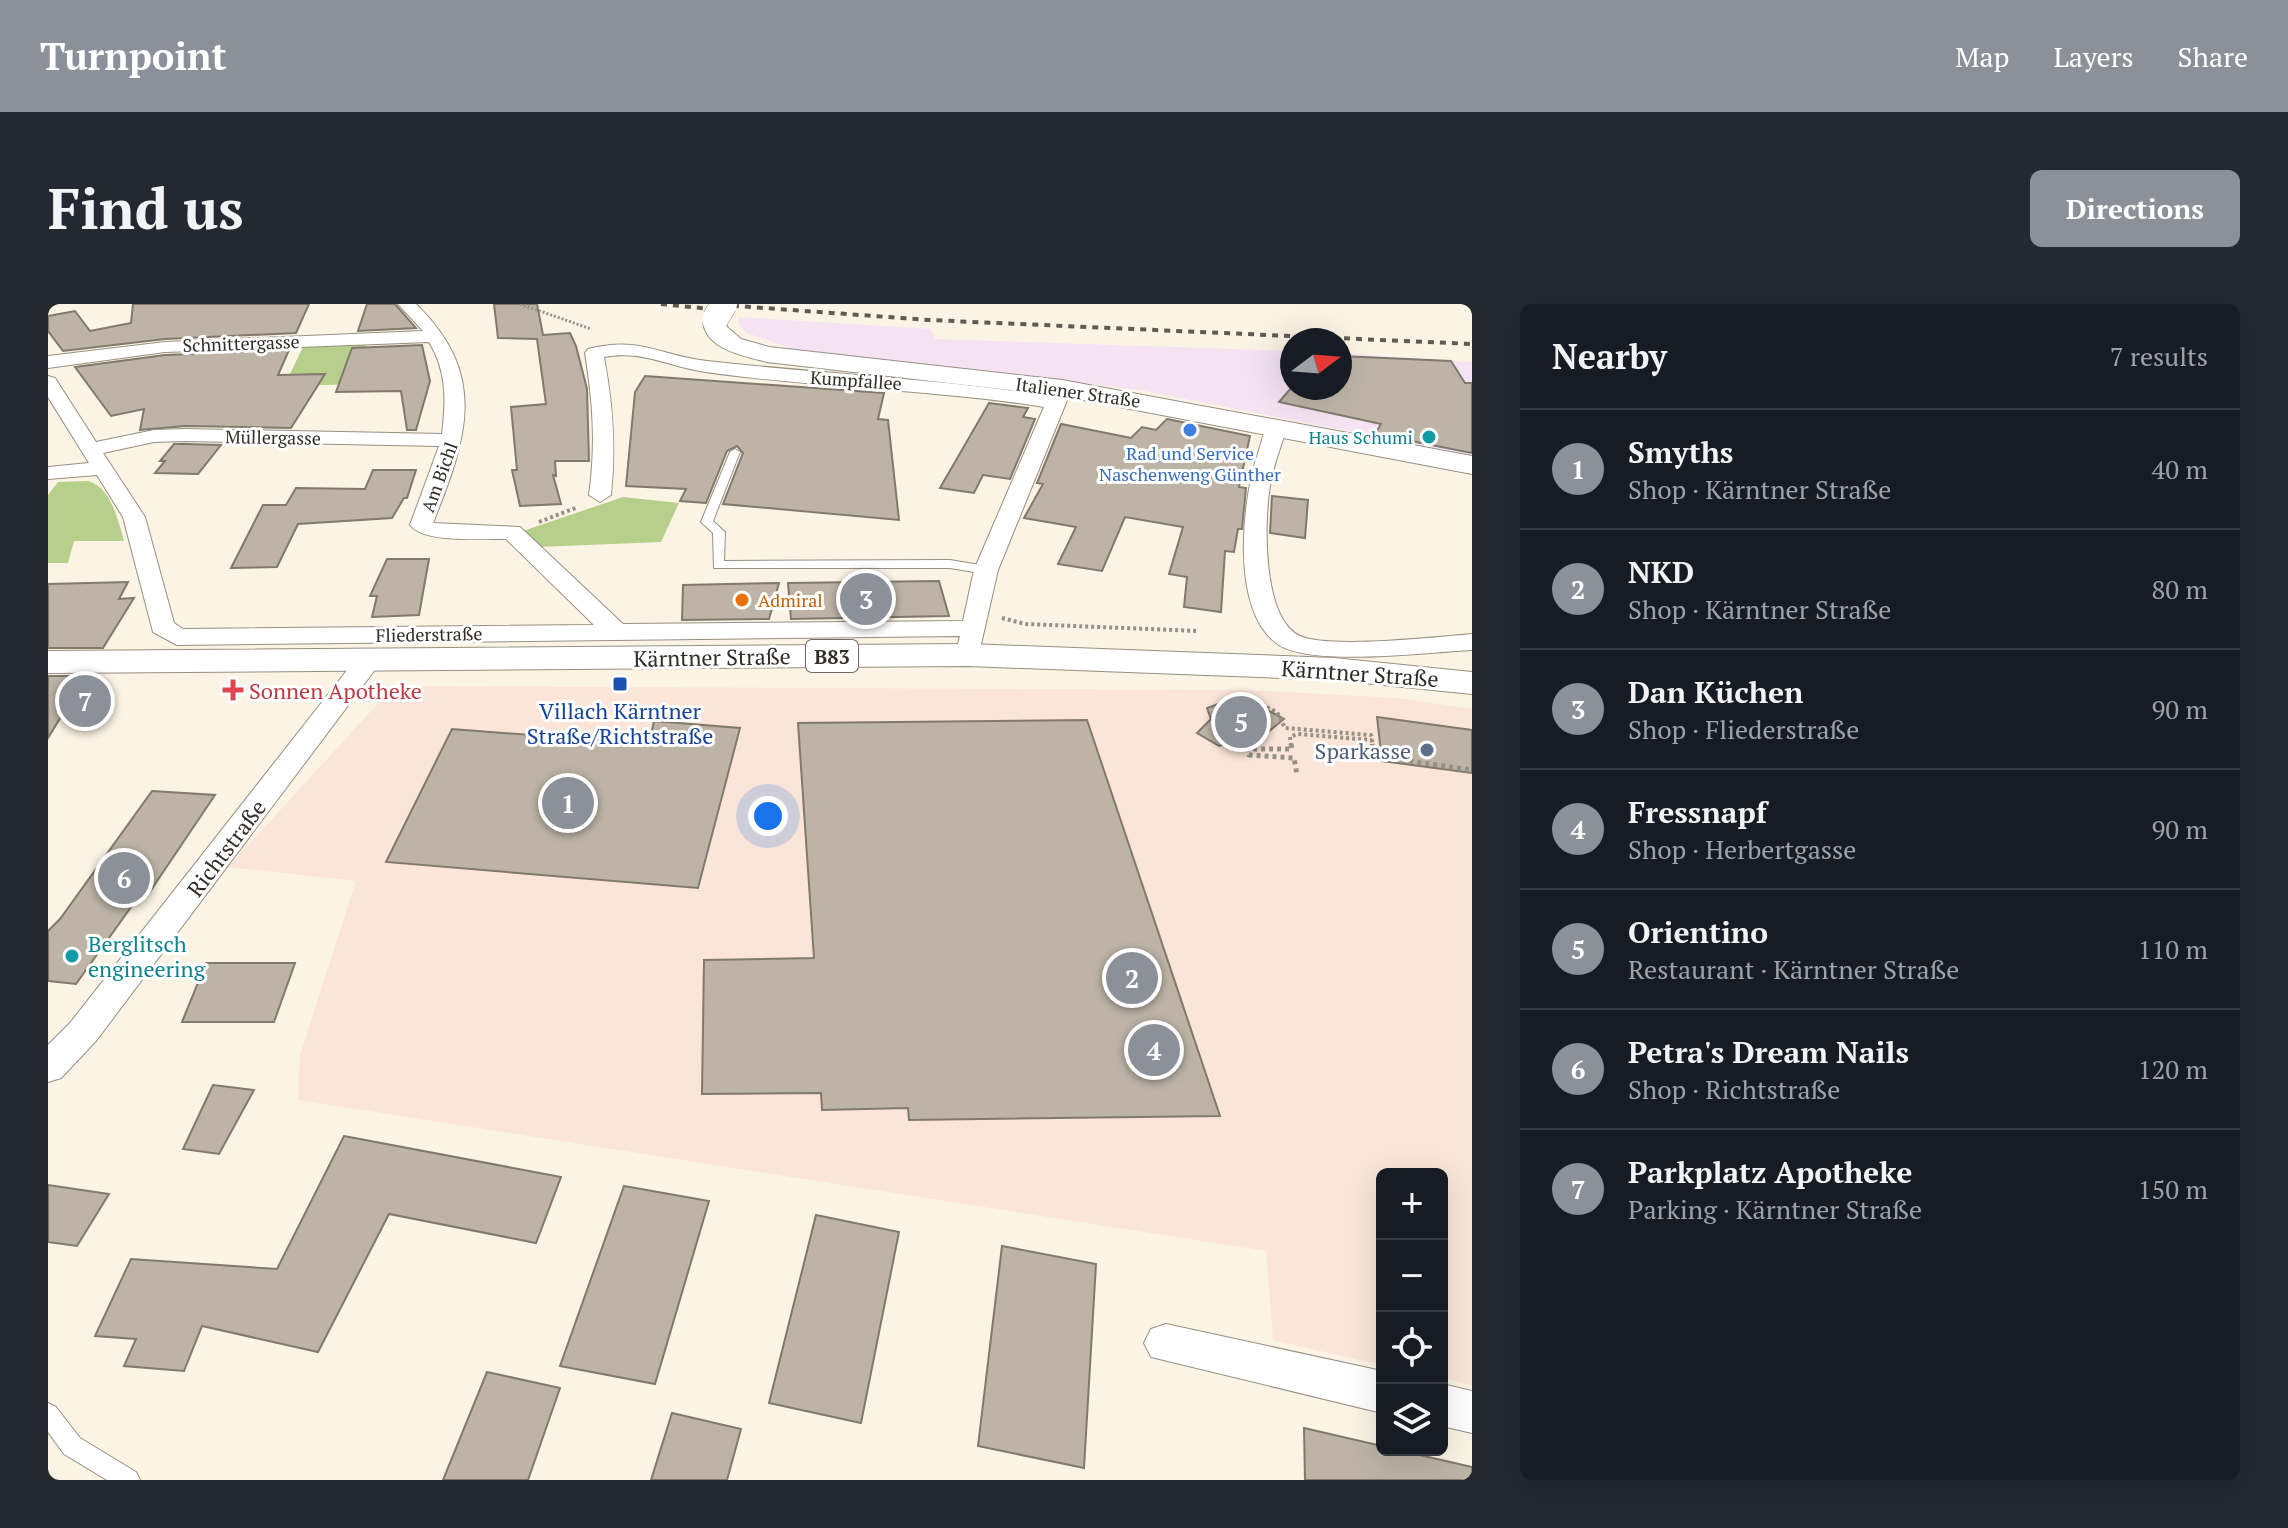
<!DOCTYPE html>
<html lang="en">
<head>
<meta charset="utf-8">
<style>
	:root { --surface:#171b24; --page:#242831; --text:#f1f3f6; --muted:#9ea1a6; --line:#363941; --accent:#8c9099 }
	body { margin:0; font-family:"PT Serif",serif; background:var(--page); color:var(--text) }
	.controls { position:absolute; right:24px; bottom:24px; display:grid; overflow:hidden; border-radius:12px; box-shadow:0 8px 32px #0002 }
	.controls button { width:72px; height:72px; display:grid; place-items:center; padding:0; border:0; border-bottom:2px solid var(--line); background:var(--surface); color:var(--text); font:40px sans-serif }
	.compass { position:absolute; left:1232px; top:24px; width:72px; height:72px; border-radius:50%; background:var(--surface); box-shadow:0 8px 32px #0002; rotate:74deg }
	.you { position:absolute; left:720px; top:512px; width:28px; height:28px; margin:-20px; border:6px solid #fff; border-radius:50%; background:#1a73e8; box-shadow:0 0 0 12px #1a73e833 }
	.badge { display:grid; place-items:center; width:52px; height:52px; border-radius:50%; background:var(--accent); color:#fff; font-size:26px; font-weight:700 }
	.pin { position:absolute; translate:-50% -50%; border:4px solid #fff; box-shadow:0 2px 8px #0006 }
	.list { margin:0; padding:0; list-style:none }
	h2 { display:flex; justify-content:space-between; align-items:center; height:104px; margin:0; padding:0 32px; font-size:34px }
	h2 small { font-size:26px; font-weight:400; color:var(--muted) }
	.list li { display:grid; grid-template-columns:52px 1fr auto; gap:24px; align-items:center; box-sizing:border-box; height:120px; padding:0 32px; border-top:2px solid var(--line) }
	.list b { display:block; font-size:30px; white-space:nowrap }
	.list p { margin:0; font-size:26px; white-space:nowrap; color:var(--muted) }
	.list em { font-size:26px; font-style:normal; color:var(--muted) }
	.icon { flex:none; width:44px; height:44px; fill:none; stroke:currentColor; stroke-width:2; stroke-linecap:round; stroke-linejoin:round }
	.map { position:relative; flex:none; width:1424px; height:1176px; overflow:hidden; border-radius:12px }
	header { display:flex; align-items:center; gap:48px; box-sizing:border-box; height:112px; padding:0 40px; background:var(--accent); color:#fff }
	header strong { font-size:38px }
	nav { display:flex; gap:44px; margin-inline-start:auto; font-size:28px }
	.intro { display:flex; align-items:center; justify-content:space-between; box-sizing:border-box; height:192px; padding:0 48px }
	h1 { margin:0; font-size:56px }
	.button { padding:20px 36px; border-radius:12px; background:var(--accent); color:#fff; font-size:28px; font-weight:700 }
	main { display:flex; gap:48px; padding:0 48px }
	aside { flex:1; background:var(--surface); border-radius:12px; box-shadow:0 8px 32px #0002 }
	.map>svg:first-child { display:block }
</style>
</head>
<body>
<header>
<strong>Turnpoint</strong>
<nav><a>Map</a><a>Layers</a><a>Share</a></nav>
</header>
<div class="intro"><h1>Find us</h1><a class="button">Directions</a></div>
<main>
<div class="map">
<svg width="1424" height="1176" viewBox="0 0 1424 1176">
	<rect width="100%" height="100%" fill="#fbf3e4"/>
	<path fill="#fbe5d8" d="M346,382L1198,386L1350,394L1424,405V1081L1394,1074V870H1334V1061L1225,1036L1218,947L250,796L252,751L308,577L180,563Z"/>
	<path fill="#f5e3f4" d="M691,13L883,25L887,35L1244,47V84H1292V49L1424,58V152L1092,86L744,45L699,29L691,21Z"/>
	<g fill="#b6cf8a">
		<path d="M318,37L314,80L236,82L257,39Z"/>
		<path d="M40,177C63,183 70,216 76,237H26L20,259H0V191L10,178Z"/>
		<path d="M575,193L631,199L613,238L490,243L475,227Z"/>
	</g>
	<g fill="#bdb4a7" stroke="#81796c" stroke-width="2">
		<path d="M85,0H261L248,29L117,35L15,47L0,27V12L27,7L42,27L83,19Z"/>
		<path d="M319,0H347L368,24L310,27Z"/>
		<path d="M446,0H489L495,31L522,29L528,42L539,85L541,157H507L508,172L505,171L513,200L472,202L464,166H469L463,103L498,100L489,35L450,34Z"/>
		<path d="M374,41L382,77L368,126H359L353,87L288,88L304,44Z"/>
		<path d="M241,46L230,71L277,70L243,124L137,122L92,126L96,105L63,112L27,63L117,51Z"/>
		<path d="M1292,52L1403,57L1417,79H1424V149L1327,130L1333,120L1231,98L1244,83L1292,84Z"/>
		<path d="M597,72L836,89L830,115L840,116L851,216L675,200L695,149L689,142L679,147L658,199L632,197L638,185L578,182L587,88Z"/>
		<path d="M941,99L980,104L975,113L987,115L962,175L935,171L926,189L892,184Z"/>
		<path d="M1119,115L1202,132L1191,183L1198,184L1194,225H1190L1186,248L1177,247L1173,308L1136,303L1139,273L1121,270L1135,223L1077,213L1054,267L1010,260L1028,223L976,214L995,180L989,179L1013,120L1083,134L1094,123L1108,126Z"/>
		<path d="M126,140H137L173,141L150,170L107,169L117,157H112Z"/>
		<path d="M325,166H368L359,194H356L344,214L250,220L229,263L183,264L215,201H238L248,184L317,185Z"/>
		<path d="M1224,192L1260,196L1257,234L1222,229Z"/>
		<path d="M339,255H381L371,311L324,313L329,292H322Z"/>
		<path d="M891,277L901,312L743,315L740,279Z"/>
		<path d="M80,278L71,295L86,294L55,344H0V280Z"/>
		<path d="M731,279L721,315L634,316L635,281Z"/>
		<path d="M0,372H38L0,434Z"/>
		<path d="M1178,397L1205,398L1236,415L1214,433L1195,434L1171,442L1149,429L1163,415L1159,404Z"/>
		<path d="M1329,413L1424,426V469L1334,457Z"/>
		<path d="M1039,416L1172,812L861,816L860,804L774,806L773,789L654,790L656,656L766,654L750,419Z"/>
		<path d="M606,417L692,424L650,584L338,558L404,425L601,440Z"/>
		<path d="M104,487L167,491L99,592H91L28,680L0,677V627L12,615Z"/>
		<path d="M158,659H247L226,718H134Z"/>
		<path d="M165,781L206,786L171,850L135,845Z"/>
		<path d="M296,832L513,873L488,939L341,910L270,1048L154,1022L136,1067L76,1062L88,1035L47,1032L83,955L229,965Z"/>
		<path d="M0,881L61,890L29,942L0,938Z"/>
		<path d="M576,882L661,897L607,1080L512,1062Z"/>
		<path d="M768,911L851,928L813,1119L721,1099Z"/>
		<path d="M954,942L1048,960L1036,1164L930,1142Z"/>
		<path d="M439,1068L512,1084L480,1176H395Z"/>
		<path d="M624,1109L693,1125L679,1176H603Z"/>
		<path d="M1256,1124L1334,1142V1146H1350L1424,1163V1176H1257Z"/>
	</g>
	<g fill="none" stroke-linecap="round" stroke-linejoin="round">
		<g stroke="#978f82" stroke-width="2">
			<g id="lane">
				<path d="M687,145L692,148L665,217L677,228L676,257L902,256L938,262L944,266L938,270L902,264H666L665,229L653,218L682,148Z"/>
				<path d="M0,1099L8,1103L32,1134L88,1168L92,1176H59L16,1150L0,1128Z"/>
			</g>
		</g>
		<g stroke="#978f82" stroke-width="2">
			<g id="street">
				<path d="M350,0H368C441,71 419,134 385,219L472,223L575,320L915,317L926,266L996,103C884,85 769,84 657,68C619,62 595,46 556,53C565,100 568,143 563,191L552,198L541,191C548,141 545,98 537,49L540,45C594,32 609,51 659,57C773,70 888,74 1001,92L1007,80H1021L1024,84L950,266L931,349H913L909,344L912,332L129,341L105,328L75,213L49,171L0,175V163L41,159L0,93V72L7,74L48,138L106,126L137,125L394,130C398,97 399,67 381,38L117,48L0,64V52L117,38L375,27ZM137,137L391,142L362,221C377,240 434,234 458,235L546,321L135,325L126,319L97,213L55,149L106,138Z"/>
				<path d="M1229,117L1239,123C1233,143 1225,162 1222,182C1216,217 1214,315 1252,332C1280,345 1389,333 1424,330V346C1382,348 1265,363 1231,341C1181,309 1194,193 1211,146C1215,134 1216,120 1229,117Z"/>
				<path d="M320,349L333,357L329,363L48,737L13,774L0,778V741L22,719L311,351Z"/>
				<path d="M1118,1020L1334,1067V1109L1103,1053L1096,1039L1103,1025Z"/>
				<path d="M1394,1080L1424,1087V1129L1394,1122Z"/>
			</g>
		</g>
		<g stroke="#978f82" stroke-width="2">
			<path id="secondary" d="M667,8L675,10L679,23L693,35L721,43L1014,76L1424,152V170L1014,92L719,58C696,52 655,45 655,15Z"/>
		</g>
		<g stroke="#978f82" stroke-width="2">
			<path id="primary" d="M921,340L1286,354L1424,368V390L1286,376L921,362L0,369V347Z"/>
		</g>
		<path stroke="#969086" stroke-width="3" stroke-dasharray="2 2" stroke-linecap="butt" d="M472,0L543,25"/>
		<g stroke="#969086" stroke-width="4" stroke-dasharray="3 3" stroke-linecap="butt">
			<path d="M491,218L530,203"/>
			<path d="M954,314L977,320L1151,327"/>
			<path d="M1197,393L1229,408L1237,424L1323,431L1325,442"/>
			<path d="M1243,442L1242,433L1249,430L1324,436"/>
		</g>
		<g stroke="#969086" stroke-width="5" stroke-dasharray="4 4" stroke-linecap="butt">
			<path d="M1243,440L1244,445H1199L1201,451L1246,454L1249,471"/>
			<path d="M1324,440L1326,452L1424,466"/>
		</g>
		<use href="#lane" fill="#fff" fill-rule="evenodd"/>
		<use href="#street" fill="#fff" fill-rule="evenodd"/>
		<use href="#secondary" fill="#fff" fill-rule="evenodd"/>
		<use href="#primary" fill="#fff" fill-rule="evenodd"/>
		<g stroke="#5f5a53" stroke-width="4" stroke-dasharray="6 6" stroke-linecap="butt">
			<path d="M613,0L673,6"/>
			<path d="M661,0L881,16L1424,40"/>
		</g>
		<g stroke="#978f82" stroke-width="27" stroke-linecap="butt">
			<path id="secondary-bridge" d="M667,15L676,0"/>
		</g>
		<use href="#secondary-bridge" stroke="#fff" stroke-width="26"/>
	</g>
	<circle fill="#3f7fe0" stroke="#fff" stroke-width="3" cx="1142" cy="126" r="8"/>
	<g fill="#0f9aa8" stroke="#fff" stroke-width="3">
		<circle cx="1381" cy="133" r="8"/>
		<circle cx="24" cy="652" r="8"/>
	</g>
	<circle fill="#e8710a" stroke="#fff" stroke-width="3" cx="694" cy="296" r="8"/>
	<rect fill="#1a4fb4" stroke="#fff" stroke-width="3" x="564" y="372" width="16" height="16" rx="4"/>
	<path fill="#e0444e" stroke="#fff" stroke-width="3" d="M181 374h8v8h8v8h-8v8h-8v-8h-8v-8h8z"/>
	<circle fill="#5c6f8a" stroke="#fff" stroke-width="3" cx="1379" cy="446" r="8"/>
	<g text-anchor="middle" dominant-baseline="central" stroke-width="6" stroke-linejoin="round" paint-order="stroke">
		<g font-size="18" fill="#312d28" stroke="#fff">
			<text transform="translate(193 39) rotate(-2)">Schnittergasse</text>
			<text transform="translate(808 76) rotate(4)">Kumpfallee</text>
			<text transform="translate(1030 88) rotate(8)">Italiener Straße</text>
			<text transform="translate(225 133) rotate(1)">Müllergasse</text>
			<text transform="translate(391 173) rotate(-70)">Am Bichl</text>
			<text transform="translate(381 330) rotate(-1)">Fliederstraße</text>
		</g>
		<g font-size="18" fill="#0d838f" stroke="#fff" text-anchor="end">
			<text x="1365" y="133">Haus Schumi</text>
		</g>
		<g font-size="18" fill="#366cbe" stroke="#fff">
			<text x="1142" y="149">Rad und Service<tspan x="1142" dy="21">Naschenweng Günther</tspan></text>
		</g>
		<g font-size="18" fill="#c56008" stroke="#fff" text-anchor="start">
			<text x="710" y="296">Admiral</text>
		</g>
		<rect fill="#fff" stroke="#6f6c68" stroke-width="2" x="758" y="336" width="52" height="32" rx="6"/>
		<g font-size="20" font-weight="bold" fill="#312d28">
			<text x="784" y="352">B83</text>
		</g>
		<g font-size="22" fill="#312d28" stroke="#fff">
			<text transform="translate(664 353) rotate(-1)">Kärntner Straße</text>
			<text transform="translate(1312 369) rotate(4)">Kärntner Straße</text>
			<text transform="translate(178 544) rotate(-53)">Richtstraße</text>
		</g>
		<g font-size="22" fill="#be3a42" stroke="#fff" text-anchor="start">
			<text x="201" y="386">Sonnen Apotheke</text>
		</g>
		<g font-size="22" fill="#164399" stroke="#fff">
			<text x="572" y="406">Villach Kärntner<tspan x="572" dy="25">Straße/Richtstraße</tspan></text>
		</g>
		<g font-size="22" fill="#4e5e75" stroke="#fff" text-anchor="end">
			<text x="1363" y="446">Sparkasse</text>
		</g>
		<g font-size="22" fill="#0d838f" stroke="#fff" text-anchor="start">
			<text x="40" y="639">Berglitsch<tspan x="40" dy="25">engineering</tspan></text>
		</g>
	</g>
</svg>
<div class="controls">
<button>+</button>
<button>−</button>
<button><svg class="icon" aria-label="locate" viewBox="0 0 24 24"><circle cx="12" cy="12" r="6"/><path d="M12 2v4M12 18v4M2 12h4M18 12h4"/></svg></button>
<button><svg class="icon" aria-label="layers" viewBox="0 0 24 24"><path d="M12 4l9 5-9 5-9-5zM3 14l9 5 9-5"/></svg></button>
</div>
<svg class="compass" viewBox="-18 -18 36 36"><path d="M0-13l5 13h-10z" fill="#e53935"/><path d="M0 13l5-13h-10z" fill="#9ea1a6"/></svg>
<div class="you"></div>
<div class="pin badge" style="left:520px;top:499px">1</div>
<div class="pin badge" style="left:1084px;top:674px">2</div>
<div class="pin badge" style="left:818px;top:295px">3</div>
<div class="pin badge" style="left:1106px;top:746px">4</div>
<div class="pin badge" style="left:1193px;top:418px">5</div>
<div class="pin badge" style="left:76px;top:574px">6</div>
<div class="pin badge" style="left:37px;top:397px">7</div>
</div>
<aside>
<h2>Nearby<small>7 results</small></h2>
<ul class="list">
<li><span class="badge">1</span><div><b>Smyths</b><p>Shop · Kärntner Straße</p></div><em>40 m</em></li>
<li><span class="badge">2</span><div><b>NKD</b><p>Shop · Kärntner Straße</p></div><em>80 m</em></li>
<li><span class="badge">3</span><div><b>Dan Küchen</b><p>Shop · Fliederstraße</p></div><em>90 m</em></li>
<li><span class="badge">4</span><div><b>Fressnapf</b><p>Shop · Herbertgasse</p></div><em>90 m</em></li>
<li><span class="badge">5</span><div><b>Orientino</b><p>Restaurant · Kärntner Straße</p></div><em>110 m</em></li>
<li><span class="badge">6</span><div><b>Petra's Dream Nails</b><p>Shop · Richtstraße</p></div><em>120 m</em></li>
<li><span class="badge">7</span><div><b>Parkplatz Apotheke</b><p>Parking · Kärntner Straße</p></div><em>150 m</em></li>
</ul>
</aside>
</main>
</body>
</html>
